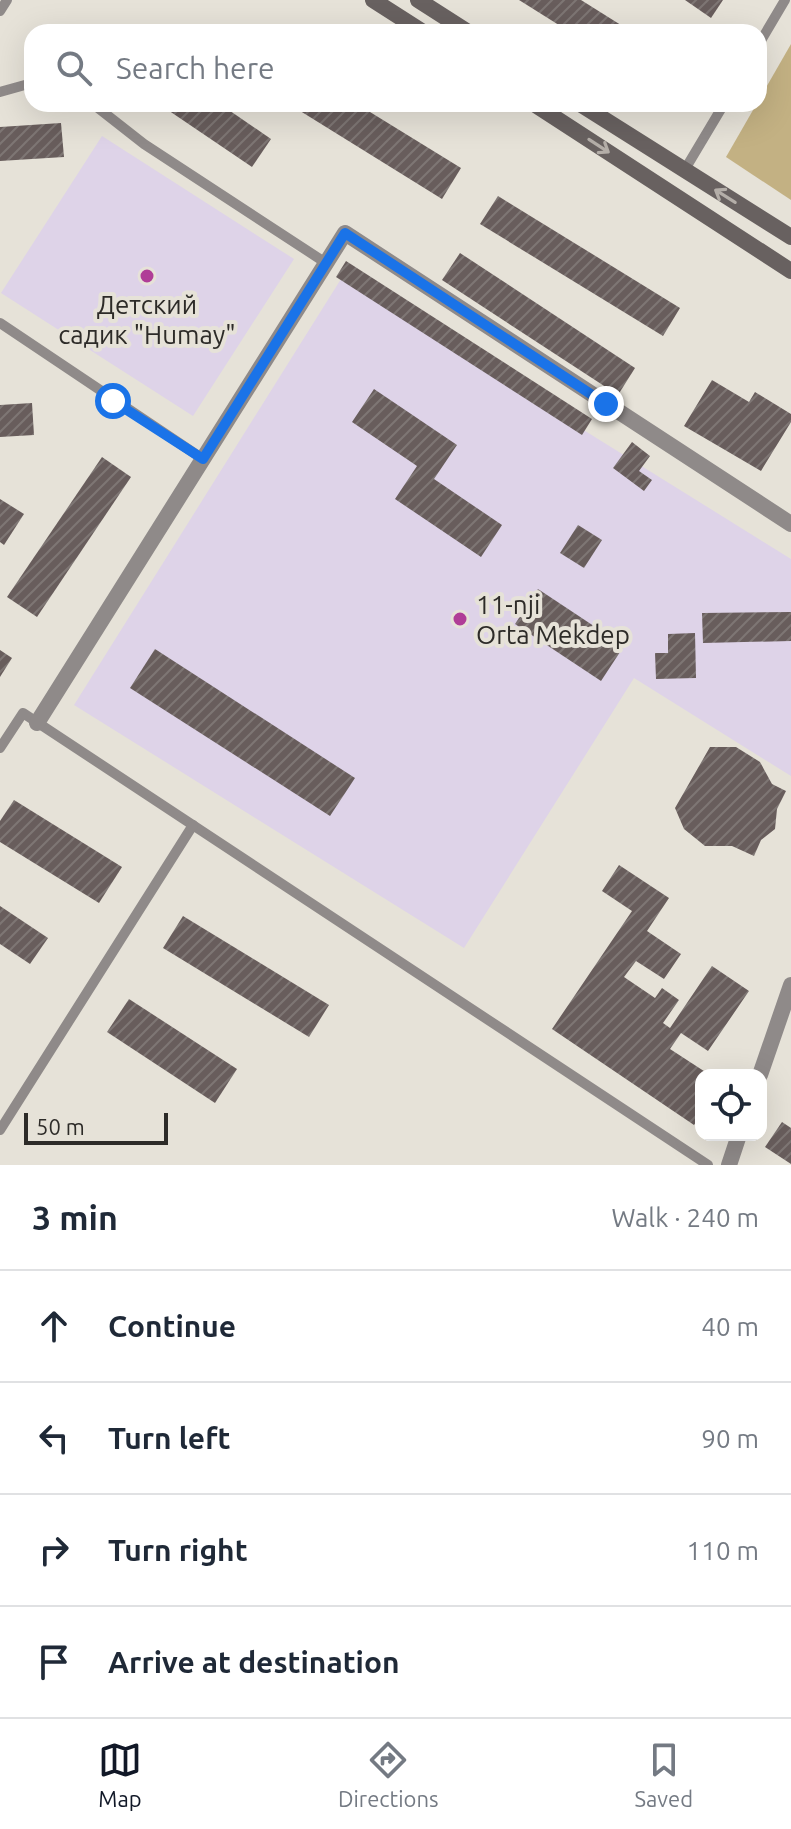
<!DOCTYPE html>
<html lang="en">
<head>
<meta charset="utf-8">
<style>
	:root { --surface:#fff; --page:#f6f6f7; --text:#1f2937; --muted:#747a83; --line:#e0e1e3; --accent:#111827 }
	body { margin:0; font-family:Ubuntu,sans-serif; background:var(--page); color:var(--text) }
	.controls { position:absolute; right:24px; bottom:24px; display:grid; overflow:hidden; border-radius:16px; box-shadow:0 8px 32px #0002 }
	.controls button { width:72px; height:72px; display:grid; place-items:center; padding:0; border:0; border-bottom:2px solid var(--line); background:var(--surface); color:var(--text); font:40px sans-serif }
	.scale { position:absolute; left:24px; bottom:20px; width:144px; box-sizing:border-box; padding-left:8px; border:4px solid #2d2b28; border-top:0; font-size:22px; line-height:28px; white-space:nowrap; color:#2d2b28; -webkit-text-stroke:6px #e6e2d8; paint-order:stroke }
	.stop { position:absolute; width:24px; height:24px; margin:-18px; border:6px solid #1a73e8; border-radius:50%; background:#fff }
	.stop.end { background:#1a73e8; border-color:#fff; box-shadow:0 2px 8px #0008 }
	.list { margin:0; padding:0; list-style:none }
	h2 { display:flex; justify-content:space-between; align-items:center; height:104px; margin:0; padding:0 32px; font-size:34px }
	h2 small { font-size:26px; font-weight:400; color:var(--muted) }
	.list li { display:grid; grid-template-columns:52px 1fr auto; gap:24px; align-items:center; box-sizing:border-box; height:112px; padding:0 32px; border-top:2px solid var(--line) }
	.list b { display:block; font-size:30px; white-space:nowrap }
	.list em { font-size:26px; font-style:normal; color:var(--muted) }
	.icon { flex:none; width:44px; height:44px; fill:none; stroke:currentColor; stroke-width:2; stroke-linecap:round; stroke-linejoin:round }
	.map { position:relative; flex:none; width:791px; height:1165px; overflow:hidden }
	.search { position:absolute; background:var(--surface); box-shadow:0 8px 32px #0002; left:24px; right:24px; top:24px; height:88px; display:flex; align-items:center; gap:20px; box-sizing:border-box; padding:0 28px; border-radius:24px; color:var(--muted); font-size:30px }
	.sheet { height:552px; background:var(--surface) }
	nav { display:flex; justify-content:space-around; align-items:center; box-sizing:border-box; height:112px; border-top:2px solid var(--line); background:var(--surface); font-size:22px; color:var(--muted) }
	nav a { display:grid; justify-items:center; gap:4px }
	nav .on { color:var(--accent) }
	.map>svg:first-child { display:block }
</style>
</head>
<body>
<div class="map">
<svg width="791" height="1165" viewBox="0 0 791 1165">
	<defs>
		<pattern id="building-hatch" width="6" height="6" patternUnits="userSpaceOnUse" patternTransform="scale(2)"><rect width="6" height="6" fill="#685d5c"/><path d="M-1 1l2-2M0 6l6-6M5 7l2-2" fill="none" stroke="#7e7674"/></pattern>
	</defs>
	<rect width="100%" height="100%" fill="#e6e2d8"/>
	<g fill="#ded3e8">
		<path d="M102,136L294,259L193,416L1,293Z"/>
		<path d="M341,279L791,559V776L634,678L464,948L74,705Z"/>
	</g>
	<path fill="#c3b183" d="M791,44V200L726,157Z"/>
	<g fill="url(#building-hatch)">
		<path d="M519,0H581L632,32H570Z"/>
		<path d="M685,0H723L711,18Z"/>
		<path d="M159,104H220L271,139L252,167Z"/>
		<path d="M300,104H357L461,168L442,199L297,109Z"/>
		<path d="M61,123L64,157L0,161V127Z"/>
		<path d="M498,196L680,308L663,336L480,224Z"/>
		<path d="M460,253L635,368L618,395L442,280Z"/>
		<path d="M346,261L592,419L582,435L336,277Z"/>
		<path d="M712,380L749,402L755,392L791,414V422L761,471L684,426Z"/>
		<path d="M374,389L457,445L434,479L502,525L481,557L395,499L417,466L352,422Z"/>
		<path d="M32,403L34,435L0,437V405Z"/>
		<path d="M632,442L650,456L639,471L652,480L644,491L613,468Z"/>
		<path d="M102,457L131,477L37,617L7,597Z"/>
		<path d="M0,499L24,514L4,545L0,542Z"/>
		<path d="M578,525L602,540L584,568L560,553Z"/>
		<path d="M538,589L624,646L601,681L515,624Z"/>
		<path d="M791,612V641L703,643L702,613Z"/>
		<path d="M695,633L696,678L656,679L655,653H668V634Z"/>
		<path d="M155,649L355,778L330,816L130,688Z"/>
		<path d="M0,650L12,658L0,677Z"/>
		<path d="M710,747H736L760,762L772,784L786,791L777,809L775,829L761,840L754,856L732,846H705L684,829L675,808Z"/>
		<path d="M14,800L122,867L99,903L0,842V821Z"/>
		<path d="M619,865L669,898L647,931L681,954L664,979L636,961L624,977L655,998L662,988L679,1000L663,1023L670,1028L712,966L749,991L708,1051L681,1033L670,1049L710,1075H701V1115L694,1125L552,1029L632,911L602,891Z"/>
		<path d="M0,906L48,938L30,964L0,944Z"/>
		<path d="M183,916L329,1005L309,1037L163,948Z"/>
		<path d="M129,999L237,1069L215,1103L107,1032Z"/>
		<path d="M782,1122L791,1128V1164L765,1147Z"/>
	</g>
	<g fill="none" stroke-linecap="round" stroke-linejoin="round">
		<g stroke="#8f8a89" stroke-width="10">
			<path d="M0,11L7,0"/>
			<path d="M759,44L785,0"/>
			<path d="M0,92L32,83"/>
			<path d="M93,104L144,144L326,263"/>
			<path d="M684,171L724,104"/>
			<path d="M0,323L203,459"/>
			<path d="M0,748L23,713L708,1165"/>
			<path d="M0,1130L193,825"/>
		</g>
		<g stroke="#8f8a89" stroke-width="16">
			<path d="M37,723L345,233L791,524"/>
			<path d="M760,1075L791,985"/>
			<path d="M729,1165L739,1135"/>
		</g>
		<g stroke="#686160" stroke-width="16">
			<path d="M373,0L423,32"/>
			<path d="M418,0L468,32"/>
			<path d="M534,104L791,271"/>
			<path d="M580,104L791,237"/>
		</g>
	</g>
	<defs><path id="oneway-shaft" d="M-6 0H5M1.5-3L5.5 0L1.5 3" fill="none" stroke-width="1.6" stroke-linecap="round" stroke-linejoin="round" transform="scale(2)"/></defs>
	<g stroke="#b4aea8">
		<use href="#oneway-shaft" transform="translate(599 146) rotate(33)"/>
		<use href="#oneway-shaft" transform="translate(725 196) rotate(-148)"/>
	</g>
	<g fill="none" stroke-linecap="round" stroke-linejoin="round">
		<path stroke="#1a73e8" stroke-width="10" d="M113,401L203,459L345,233L606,404"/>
	</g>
	<g fill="#b03d97" stroke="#e6e2d8" stroke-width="3">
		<circle cx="147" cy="276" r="8"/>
		<circle cx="460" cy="619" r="8"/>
	</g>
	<g text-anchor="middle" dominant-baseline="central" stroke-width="8" stroke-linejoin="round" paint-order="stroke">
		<g font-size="26" fill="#2d2b28" stroke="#e6e2d8">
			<text x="147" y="304">Детский<tspan x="147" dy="30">садик "Humay"</tspan></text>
			<text x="476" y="604" text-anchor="start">11-nji<tspan x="476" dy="30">Orta Mekdep</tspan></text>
		</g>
	</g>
</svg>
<div class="controls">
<button><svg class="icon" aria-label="locate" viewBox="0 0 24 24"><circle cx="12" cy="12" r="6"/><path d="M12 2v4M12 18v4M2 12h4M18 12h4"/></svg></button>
</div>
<div class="scale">50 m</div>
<div class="stop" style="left:113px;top:401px"></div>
<div class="stop end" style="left:606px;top:404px"></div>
<div class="search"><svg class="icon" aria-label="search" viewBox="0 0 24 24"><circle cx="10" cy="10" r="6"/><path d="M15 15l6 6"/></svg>Search here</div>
</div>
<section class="sheet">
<h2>3 min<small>Walk · 240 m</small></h2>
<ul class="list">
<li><svg class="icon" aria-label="ahead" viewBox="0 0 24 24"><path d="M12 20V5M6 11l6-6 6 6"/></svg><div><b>Continue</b></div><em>40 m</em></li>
<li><svg class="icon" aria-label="left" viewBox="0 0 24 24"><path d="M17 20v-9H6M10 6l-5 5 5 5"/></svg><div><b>Turn left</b></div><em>90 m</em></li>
<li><svg class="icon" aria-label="right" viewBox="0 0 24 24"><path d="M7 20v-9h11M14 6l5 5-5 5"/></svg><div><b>Turn right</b></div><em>110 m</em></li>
<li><svg class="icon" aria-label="arrive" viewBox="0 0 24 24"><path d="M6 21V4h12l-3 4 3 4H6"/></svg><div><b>Arrive at destination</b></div></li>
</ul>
</section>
<nav>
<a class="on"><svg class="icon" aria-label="map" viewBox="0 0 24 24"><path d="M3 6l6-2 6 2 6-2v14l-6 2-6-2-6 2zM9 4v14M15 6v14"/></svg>Map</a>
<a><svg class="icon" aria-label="directions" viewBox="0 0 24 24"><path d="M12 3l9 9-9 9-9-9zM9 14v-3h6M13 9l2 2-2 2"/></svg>Directions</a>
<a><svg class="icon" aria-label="saved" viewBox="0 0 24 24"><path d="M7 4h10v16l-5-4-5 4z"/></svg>Saved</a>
</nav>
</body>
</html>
